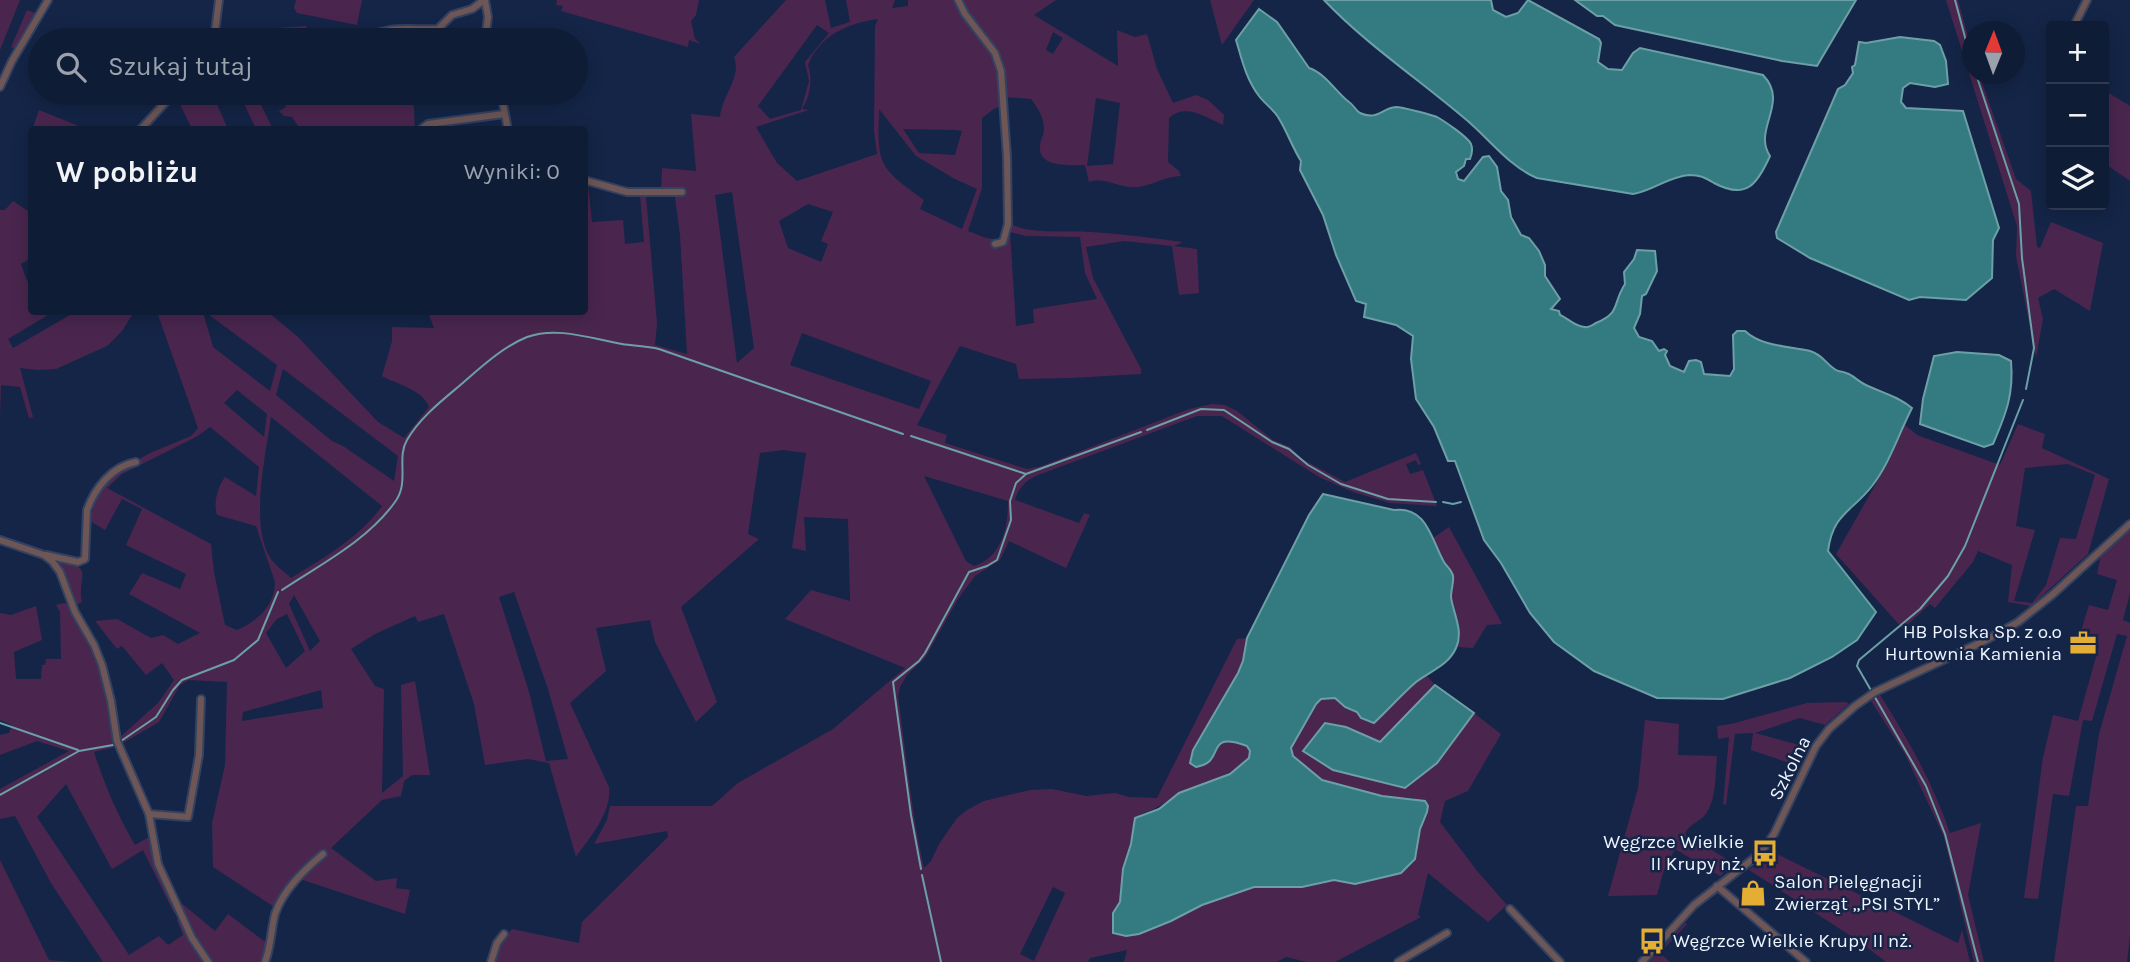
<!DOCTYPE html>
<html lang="pl">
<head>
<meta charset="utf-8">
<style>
	:root { --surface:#0f1c35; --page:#18253d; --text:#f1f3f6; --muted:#9ba1ad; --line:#2f3a50 }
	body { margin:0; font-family:Karla,sans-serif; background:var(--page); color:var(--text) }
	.controls { position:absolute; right:21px; top:21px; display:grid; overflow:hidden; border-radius:7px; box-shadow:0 4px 18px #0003 }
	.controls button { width:63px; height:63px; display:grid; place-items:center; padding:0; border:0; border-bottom:2px solid var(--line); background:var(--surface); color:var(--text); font:35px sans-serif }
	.compass { position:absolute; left:1962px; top:21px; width:63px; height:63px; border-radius:50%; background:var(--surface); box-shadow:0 4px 18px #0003; rotate:1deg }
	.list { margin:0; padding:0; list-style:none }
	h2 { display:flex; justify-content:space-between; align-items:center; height:91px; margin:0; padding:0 28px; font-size:30px }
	h2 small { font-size:23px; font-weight:400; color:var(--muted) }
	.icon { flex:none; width:38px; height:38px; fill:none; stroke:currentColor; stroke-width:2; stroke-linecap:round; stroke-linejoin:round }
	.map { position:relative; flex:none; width:2130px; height:962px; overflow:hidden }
	.search { position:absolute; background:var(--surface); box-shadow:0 4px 18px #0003; left:28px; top:28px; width:560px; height:77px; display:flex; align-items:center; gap:18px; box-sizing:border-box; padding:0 24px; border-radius:38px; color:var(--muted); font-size:26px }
	.panel { position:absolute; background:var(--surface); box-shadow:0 4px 18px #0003; left:28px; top:126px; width:560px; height:189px; border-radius:7px }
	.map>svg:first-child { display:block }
</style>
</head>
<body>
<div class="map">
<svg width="2130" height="962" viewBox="0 0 2130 962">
	<rect width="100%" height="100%" fill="#142547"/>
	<g fill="#4a264f" fill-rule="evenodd">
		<path d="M0,0H20L0,50Z"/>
		<path d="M296,0H362L357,25L297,13L294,8Z"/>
		<path d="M557,0H699L696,15L691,21L695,39L701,44L689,40L688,47L561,11L563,6L556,5Z"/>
		<path d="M786,0H825L831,28L850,22L846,0H895L892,8L908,6V0H954C965,21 992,47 998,67C1001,80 1000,94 1000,107L995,108L982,118V188L968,231L986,238L1002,240L1005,224L1010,223C1027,235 1069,230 1091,232C1122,234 1153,238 1183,242L1174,246L1197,249L1199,293L1179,295L1172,246L1124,241L1086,247L1093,278L1141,369V374L1071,378L1019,379L1016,364L960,346L917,425L947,435L945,443L1027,469L1042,466L1189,409L1212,404L1225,405L1237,411L1273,440L1290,447L1302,459L1345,482L1416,453L1421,464L1418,465L1416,460L1406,464L1410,474L1423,470L1437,506L1390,503L1353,492L1319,477L1222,416H1197L1038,475C1025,481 1019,487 1015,500L1079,523L1084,513L1090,515L1066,568L1009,541L1000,560L975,576L958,599L925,658L907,675L900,687L898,696C906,753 911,812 924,868L931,861L939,844L957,818L967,810L984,801L1030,790L1052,789L1086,796L1115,793L1129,797L1157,798L1237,639L1247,638L1243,661L1222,702L1213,758C1219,735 1227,739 1247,746L1250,751V758C1226,781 1201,780 1175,796C1162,804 1156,809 1141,814L1123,869L1120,902L1113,913L1171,921L1202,905L1254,887H1302L1334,880L1355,884L1401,873L1417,854L1420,829L1428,806L1413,798L1382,796L1322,780L1293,756L1291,748L1316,704L1321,699L1335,698L1345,707L1357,712L1426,675L1435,685L1380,743L1346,727L1383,782L1405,788L1437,763L1474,713L1501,734L1468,791L1445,801L1440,822L1478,872L1507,905L1488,922L1428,873L1418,915L1421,917L1335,962H1307L1286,957L1277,962H1124L1127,950L1090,958L1088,962H495L501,941L512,929L579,943L582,922L668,837L667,831L594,844L607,820L610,806H712L738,783L833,729L905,668L785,619L811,590L850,601L848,519L804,517L806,551L792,548L806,453L783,450L760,453L748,534L759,539L681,607L717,702L696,722L655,642L650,620L596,628L606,671L570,703L609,787C612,813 590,837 576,857L549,763L528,759L485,765L474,704L444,614L418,622L415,616L375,634L351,649L375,686L384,689L382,793L403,776L401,685L415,681L430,775H412L404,781L401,796L382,800L331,848L376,881L397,878L396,888L410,890L405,914L300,879C278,906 274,929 267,962H212L206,956L180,902L215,931L228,914L268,944L276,908L213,867L212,823L225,765L227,682L189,680L180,685L159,722L123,743L120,737L158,703L174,680L162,663L146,675L122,646L117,649L95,621L117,619L151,638L163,635L178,644L200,633L129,594L142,573L180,589L186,574L126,545L142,509L122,499L105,530L90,521L95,499L115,473L150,453L191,436L198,428L157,312H203L213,347L270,391L277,365L205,312H268L297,336L378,422L404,438L429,407C422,389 398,385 382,376L392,341V327L434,328L428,312H584L585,184H588L592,222L623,220L625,244L644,242L640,195L646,196L657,323L655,345L687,354L680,235L674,190H661L662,168L696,171L691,114L720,117C722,96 742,77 734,57ZM878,19L875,26L874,131L877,154L797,181L777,163L756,127L809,110L802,109C810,97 813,79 808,65C820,35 848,23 878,19ZM817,25L829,33L805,62L809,81L801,110L770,119L758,106ZM879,109L916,156L955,179L977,189L962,229L920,209L924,200C911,190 894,180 885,166C876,151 879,126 879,109ZM903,129L955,130L962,131L955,155L919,153ZM732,192L754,348L737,363L715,195ZM808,204L833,212L821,241L828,244L821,262L788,248L779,221ZM1010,232L1026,236L1080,237L1085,273L1097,299L1033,309L1034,323L1016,326ZM802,333L931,381L919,409L790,365ZM283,369L398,456L394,481L343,446L332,441L276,395ZM237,390L267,414L264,437L224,403ZM271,417L382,506C359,538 325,557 291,578C285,572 276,566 271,559C249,526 266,454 271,417ZM210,427L259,467L256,496L225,477C218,486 213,503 217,515L256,526L275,582C275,606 257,621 237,630L225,625L214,572L211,544L107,488L122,474L196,437ZM924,476L1008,501C1008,528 1002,557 974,566L966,561ZM514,592L548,689L568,759L546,761L529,692L499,597ZM294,595L320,641L310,651L289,604ZM287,614L305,651L286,668L266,633L277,619ZM321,690L323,708L242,721L243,712ZM1053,887L1065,893L1034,961L1020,954Z"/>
		<path d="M963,0H1056L1034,15L1118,66L1117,30L1135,37L1147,34L1157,69L1173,103L1196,95L1208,100L1224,115L1223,125C1205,117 1186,103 1169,118L1168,162L1179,171L1181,176C1166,176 1153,185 1138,187C1120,189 1106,176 1089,182L1085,165C1070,165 1038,168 1040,146C1040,140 1044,135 1044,129C1044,118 1038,108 1031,99L1005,97L995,49L962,4ZM1053,32L1063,38L1053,54L1046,50ZM1096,98L1120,103L1113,164L1087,166Z"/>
		<path d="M1210,0H1254L1222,45Z"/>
		<path d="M1946,0H1958L1972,52V74H1979L2016,179L2031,191L2037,247L2040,248L2051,222L2103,243L2090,311L2054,289L2038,298L2043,319L2036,358L2016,256L2017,226Z"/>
		<path d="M27,10L35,13L15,49L11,47Z"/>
		<path d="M306,26L312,40H232L229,34L231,31Z"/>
		<path d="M2104,90L2130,106V181L2104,163Z"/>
		<path d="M179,93H212L228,129H192L176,96Z"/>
		<path d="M239,93H255L273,129H256Z"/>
		<path d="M300,93H413L415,129H300L292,117L284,116L279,111L286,107L284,103L291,95Z"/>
		<path d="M39,110L86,129L32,130Z"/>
		<path d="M13,201L31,213V258L21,264L27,281L31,279L32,312H53L8,339L13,348L75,312H134L122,331L107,346L56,369L37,370L20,368L33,417L29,418L20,387L1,385L0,418V210H5Z"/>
		<path d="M2018,424L2045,434L2042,448L2109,479L2088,554L2031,606L2008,602L2012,565L1978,551L1973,562L1935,608L1930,604L1903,629L1836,554L1890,459L1905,425L1917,435L2000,465ZM2068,464L2095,475L2076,539L2060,538L2046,585L2032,603L2014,601L2035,530L2016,526L2025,468Z"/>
		<path d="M1449,527L1502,624L1487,625L1473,648L1457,647L1459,635L1451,599L1454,579L1433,538Z"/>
		<path d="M2130,528V593L2123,620L2130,623V935L2127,962H2054L2076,806H2088L2099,734L2127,636L2117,634L2092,721L2083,720L2069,796L2053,794L2038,899L2024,898L2043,757L2053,715L2078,721L2099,646L2078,640L2089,605L2108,610L2117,580L2097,574L2101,554Z"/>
		<path d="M59,560C96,569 77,574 82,602L74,606Z"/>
		<path d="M64,603L68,604L85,634L103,680L115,747L94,752C105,786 117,814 135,845L151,836L155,864L177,911L174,913L143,850L112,869L66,784L37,817L129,955L159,936L168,945L183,935L177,920L181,918L203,962H103L51,883L15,816L0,819V789L69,751L37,741L0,755V735L9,733L12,725L0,720V613L11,615L36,606L42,640L14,652L16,679H41L42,665H45L46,659H61L60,612L56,605Z"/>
		<path d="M1880,695C1908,739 1933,783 1950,833L1981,823L1968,895L1984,962H1974L1944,837L1905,754L1871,701Z"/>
		<path d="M1846,702L1849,704L1825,725L1800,718L1755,733L1807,747L1798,766L1751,750L1753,733L1735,734L1726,805L1723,804L1729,737L1718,739L1717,726L1731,724L1807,703Z"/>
		<path d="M1645,720L1679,724L1678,755L1717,756C1715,775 1717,800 1705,815C1699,822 1689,824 1685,834L1735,864L1720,876L1675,849L1664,870L1657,895L1608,896L1638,788Z"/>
		<path d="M1771,851L1958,943L1962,930L1970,962H1886L1860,942L1749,870Z"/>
		<path d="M0,860L49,960L72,962H0Z"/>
		<path d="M1685,923L1687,924L1660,953L1670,962H1649Z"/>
	</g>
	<g fill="#347b81" stroke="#6ca0a6" stroke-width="2">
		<path d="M1324,0H1491L1493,10L1506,17L1518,13L1528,0L1599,39L1601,43L1598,62L1608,69L1622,70L1633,53L1640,48L1763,75C1790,103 1752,129 1770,156C1757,185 1746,200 1714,183C1704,177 1700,175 1689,175C1667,177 1653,191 1633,194L1537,178C1508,166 1488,137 1463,117C1417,78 1366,44 1324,0Z"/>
		<path d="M1575,0H1856L1817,66L1782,61L1615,25L1603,16H1597Z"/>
		<path d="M1259,9L1277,22L1309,68C1325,73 1336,92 1349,102C1354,105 1355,110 1360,113C1377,121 1382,108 1396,107C1402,107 1432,115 1437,117C1444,121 1468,137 1471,144C1473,149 1472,154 1470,159H1466L1464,166L1456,172L1458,179L1464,181L1483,157L1489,156L1497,167L1501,191L1508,200L1511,217L1521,235L1529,238L1539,251L1545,265V276L1560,299L1551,309L1559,311L1560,315C1568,318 1575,327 1585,327C1588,328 1594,324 1596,323C1621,313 1612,304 1625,284L1624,272L1634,259L1637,250L1655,251L1657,271L1646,294L1642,296L1640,314L1634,328L1639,337L1652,341L1659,351L1664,349L1667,351L1665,355L1670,366L1684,372L1689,361L1696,360L1701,362L1704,374L1730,376L1734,369L1733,335L1737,331H1745C1762,347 1790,346 1810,351C1822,354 1826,364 1836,370C1839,372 1842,371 1846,373C1853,375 1858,381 1864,384C1882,393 1896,395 1912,408C1899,433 1890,463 1872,486C1852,512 1833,513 1828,551L1876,612L1857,640L1832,657L1790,678L1723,699L1657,698L1594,671L1554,642L1530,613L1501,563L1484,540L1455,461H1448L1434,427L1416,399L1411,359L1413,336L1396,325L1364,317L1366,304L1356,301L1336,255L1323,215L1300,170L1301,161C1292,147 1287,131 1278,117C1273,109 1265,104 1259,96C1246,79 1242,60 1236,40Z"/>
		<path d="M1900,37L1934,41L1940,45L1946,61L1948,84L1935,87L1910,83L1903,88L1901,102L1906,108L1963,111L1999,228L1993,240L1992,278L1966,300L1920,297L1909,300L1810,258L1777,238L1776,232L1838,89L1845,85L1853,73L1852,67L1855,65L1859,42L1866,43Z"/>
		<path d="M1957,352L1999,355L2011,361C2014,394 2006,414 1993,444L1984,447L1920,424L1923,399L1934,356Z"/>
		<path d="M1323,494L1394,510C1427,506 1431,539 1444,562C1447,567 1452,570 1453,576C1454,582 1451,590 1451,597C1453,613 1464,631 1456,648C1448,666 1430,671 1416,682C1401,695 1388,710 1374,723L1361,718L1357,712L1345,707L1335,698L1321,699L1316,704L1291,748L1293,756L1322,780L1382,796L1425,801L1428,806L1427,812L1420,829L1415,859L1401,873L1355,884L1334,880L1302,887H1254L1202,905L1171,921L1139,934L1126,936L1113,933V913L1120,902L1123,869L1131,844L1135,818L1159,809L1179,793L1230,774L1249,758L1250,751L1247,746C1202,730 1228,762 1196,767L1190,763L1193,750L1238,673L1243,661L1247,638L1309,515Z"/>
		<path d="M1435,685L1474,713L1437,763L1405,788L1333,770L1303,751L1325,723L1346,727L1380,742Z"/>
	</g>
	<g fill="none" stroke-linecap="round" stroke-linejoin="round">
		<g stroke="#6ca0a6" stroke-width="2">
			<path d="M1955,0L1972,63"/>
			<path d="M1976,74L2019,204L2022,258L2034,348L2026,389"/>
			<path d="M1147,430L1201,409L1224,410L1272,442L1289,449L1308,465L1341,484L1388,499L1436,502"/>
			<path d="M911,436L1026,474"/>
			<path d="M1443,502L1453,504L1461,502"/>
			<path d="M282,590C321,564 367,541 395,502C410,482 396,458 407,440C419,419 440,402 458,387C479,369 502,347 527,337C558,326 592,339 622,344C634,346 646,346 659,349L903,434"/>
			<path d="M0,723L78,750"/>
			<path d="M121,741L156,717L173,690L182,680L234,660L258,640L278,592"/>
			<path d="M0,795L79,751L113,745"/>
			<path d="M921,869L911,815L893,682L919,661L925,653L969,572L987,566L997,560L1011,520L1010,501L1016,483L1026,474L1141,432"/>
			<path d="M922,875L941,962"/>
			<path d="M1978,962L1945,834L1926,786L1857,666L1859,660L1920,609L1948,576L1965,546L2023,400"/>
		</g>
		<g stroke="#334261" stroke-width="10">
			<g id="minor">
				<path d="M958,0L965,14L995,53L1001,71L1007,157L1008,224L1003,242L995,244"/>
				<path d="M2074,26L2087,0"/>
				<path d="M366,39C388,24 413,31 438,29L452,15L472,9L484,0"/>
				<path d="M214,40L219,0"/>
				<path d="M485,40L488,17L485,0"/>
				<path d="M0,87L12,61L48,0"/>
				<path d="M501,93L508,130"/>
				<path d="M140,130L174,93"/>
				<path d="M420,130L428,124L504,114"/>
				<path d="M584,180L627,192H682"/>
				<path d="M0,540L44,555L52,561L60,572L75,612L94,645L102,665L111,701L117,741L149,814L158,864L192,938L208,962"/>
				<path d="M46,555L78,562L85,559L87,510C95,488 112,466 136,462"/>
				<path d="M149,814L188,817L199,755L201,699"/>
				<path d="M1717,886L1806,962"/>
				<path d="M1510,909L1560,962"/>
				<path d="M265,962C271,947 271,930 275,914C283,890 304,870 323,854"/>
				<path d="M491,962L497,943L504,934"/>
				<path d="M1398,962L1447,933"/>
				<path d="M1642,962L1694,905L1753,859L1765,847L1774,834L1816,746L1829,729L1855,706L1875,692L1986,640L2018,622L2052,595L2130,524"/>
			</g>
		</g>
		<use href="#minor" stroke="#6d5655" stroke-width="6"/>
	</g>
	<defs>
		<g id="office-bare" transform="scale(2.1)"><path d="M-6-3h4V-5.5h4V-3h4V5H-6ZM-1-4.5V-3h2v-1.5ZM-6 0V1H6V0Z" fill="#e4ae35" stroke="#142547" stroke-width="2.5" paint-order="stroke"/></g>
		<g id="bus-bare" transform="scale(2.1)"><path d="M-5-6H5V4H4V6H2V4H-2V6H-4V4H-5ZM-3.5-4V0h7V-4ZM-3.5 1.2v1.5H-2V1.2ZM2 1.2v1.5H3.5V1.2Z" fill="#e4ae35" stroke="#142547" stroke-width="2.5" paint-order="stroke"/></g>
		<g id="shop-bare" transform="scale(2.1)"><path d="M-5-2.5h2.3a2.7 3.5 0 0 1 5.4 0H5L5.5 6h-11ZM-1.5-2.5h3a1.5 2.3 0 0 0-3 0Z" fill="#e4ae35" stroke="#142547" stroke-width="2.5" paint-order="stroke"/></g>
	</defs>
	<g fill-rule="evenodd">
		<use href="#office-bare" x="2083" y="643"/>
		<use href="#bus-bare" x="1765" y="853"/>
		<use href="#shop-bare" x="1753" y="893"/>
		<use href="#bus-bare" x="1652" y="941"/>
	</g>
	<g text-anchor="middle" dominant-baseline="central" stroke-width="5" stroke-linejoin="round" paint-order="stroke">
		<g font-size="19" fill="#eff5fe" stroke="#142547" text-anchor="end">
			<text x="2062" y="632">HB Polska Sp. z o.o<tspan x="2062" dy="22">Hurtownia Kamienia</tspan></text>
			<text x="1744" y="842">Węgrzce Wielkie<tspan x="1744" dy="22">II Krupy nż.</tspan></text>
			<text x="1774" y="882" text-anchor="start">Salon Pielęgnacji<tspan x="1774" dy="22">Zwierząt „PSI STYL”</tspan></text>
			<text x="1673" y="941" text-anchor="start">Węgrzce Wielkie Krupy II nż.</text>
		</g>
		<g font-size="19" fill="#eff5fe" stroke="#142547">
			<text transform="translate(1790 768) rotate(-63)">Szkolna</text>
		</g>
	</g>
</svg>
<div class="controls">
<button>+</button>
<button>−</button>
<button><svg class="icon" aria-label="layers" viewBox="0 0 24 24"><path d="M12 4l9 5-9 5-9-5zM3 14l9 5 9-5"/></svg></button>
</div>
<svg class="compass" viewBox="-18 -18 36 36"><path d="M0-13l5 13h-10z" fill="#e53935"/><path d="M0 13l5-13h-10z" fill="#9ba1ad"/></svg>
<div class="search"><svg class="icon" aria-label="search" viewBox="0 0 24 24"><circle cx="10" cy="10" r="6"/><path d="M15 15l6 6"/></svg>Szukaj tutaj</div>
<section class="panel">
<h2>W pobliżu<small>Wyniki: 0</small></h2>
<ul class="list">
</ul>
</section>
</div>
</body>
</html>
